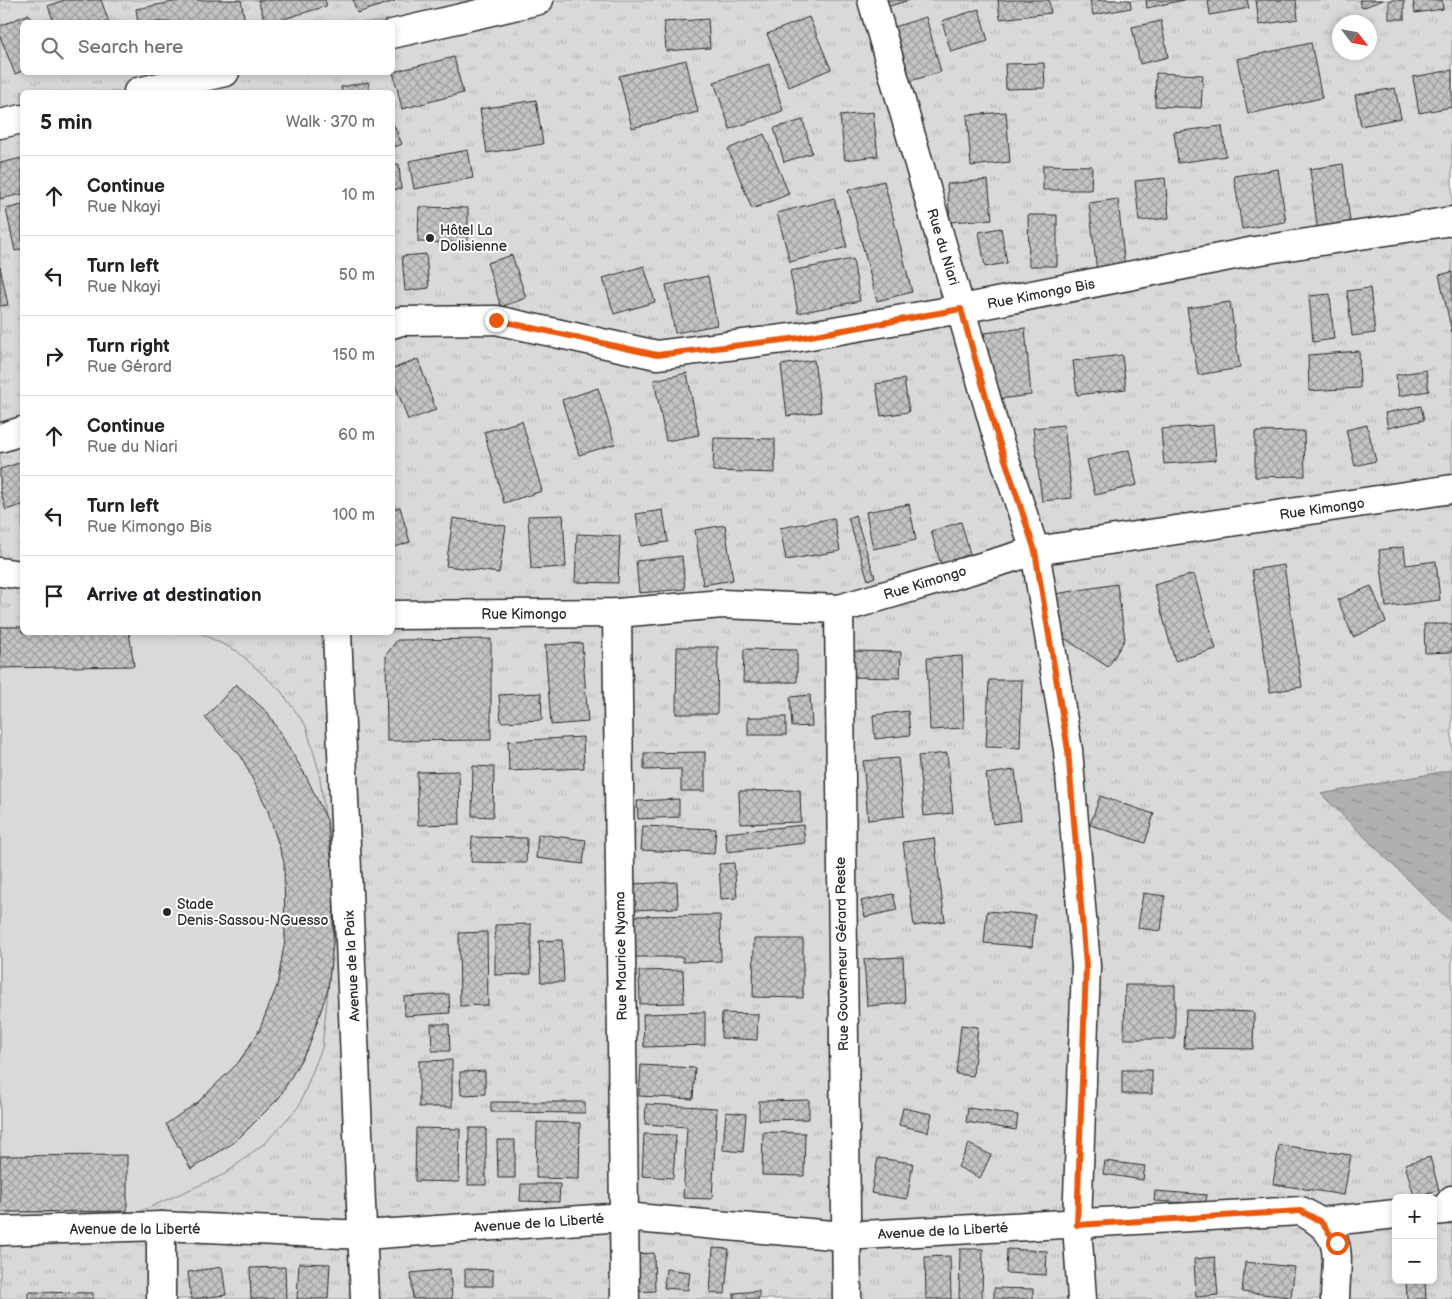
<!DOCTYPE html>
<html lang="en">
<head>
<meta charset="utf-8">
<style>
	:root { --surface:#fff; --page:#f2f2f2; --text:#202124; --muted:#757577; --line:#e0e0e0 }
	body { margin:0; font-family:"Balsamiq Sans",sans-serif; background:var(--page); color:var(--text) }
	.controls { position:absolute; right:15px; bottom:15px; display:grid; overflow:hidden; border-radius:8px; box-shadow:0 2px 8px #0003 }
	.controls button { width:45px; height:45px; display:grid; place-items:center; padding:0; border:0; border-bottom:1px solid var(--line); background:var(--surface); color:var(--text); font:25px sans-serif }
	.compass { position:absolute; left:1332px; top:15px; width:45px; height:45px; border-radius:50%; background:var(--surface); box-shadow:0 2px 8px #0003; rotate:122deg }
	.stop { position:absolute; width:15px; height:15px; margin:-11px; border:4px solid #ea580c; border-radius:50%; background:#fff }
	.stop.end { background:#ea580c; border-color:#fff; box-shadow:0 1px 5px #0008 }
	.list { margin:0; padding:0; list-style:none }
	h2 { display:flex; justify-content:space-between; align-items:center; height:65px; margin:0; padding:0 20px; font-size:21px }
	h2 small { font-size:16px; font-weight:400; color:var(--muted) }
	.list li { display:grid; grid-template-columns:32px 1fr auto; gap:15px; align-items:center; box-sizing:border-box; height:80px; padding:0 20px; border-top:1px solid var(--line) }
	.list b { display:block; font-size:19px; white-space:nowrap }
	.list p { margin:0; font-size:16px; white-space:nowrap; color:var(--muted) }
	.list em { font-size:16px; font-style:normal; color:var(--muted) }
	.icon { flex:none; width:28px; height:28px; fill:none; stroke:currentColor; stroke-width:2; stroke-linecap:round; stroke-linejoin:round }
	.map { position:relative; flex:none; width:1452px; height:1299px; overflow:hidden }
	.search { position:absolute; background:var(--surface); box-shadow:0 2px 8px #0003; left:20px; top:20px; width:375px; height:55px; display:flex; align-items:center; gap:12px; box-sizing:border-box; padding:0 18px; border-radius:8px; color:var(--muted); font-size:19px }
	.panel { position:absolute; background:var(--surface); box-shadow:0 2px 8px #0003; left:20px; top:90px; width:375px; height:545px; border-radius:8px }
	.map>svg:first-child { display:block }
</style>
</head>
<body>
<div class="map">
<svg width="1452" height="1299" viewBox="0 0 1452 1299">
	<defs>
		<pattern id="grass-tufts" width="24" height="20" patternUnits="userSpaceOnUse" patternTransform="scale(1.25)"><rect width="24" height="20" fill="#d9d9d9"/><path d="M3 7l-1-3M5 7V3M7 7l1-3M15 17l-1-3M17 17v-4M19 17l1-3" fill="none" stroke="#bababa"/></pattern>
		<pattern id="water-ripples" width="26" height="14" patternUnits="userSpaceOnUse" patternTransform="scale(1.25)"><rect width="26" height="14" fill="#b0b0b0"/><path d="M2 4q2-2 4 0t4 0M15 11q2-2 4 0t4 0" fill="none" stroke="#8f8f8f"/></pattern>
		<pattern id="building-cross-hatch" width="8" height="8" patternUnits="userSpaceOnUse" patternTransform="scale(1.25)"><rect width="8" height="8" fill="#c4c4c4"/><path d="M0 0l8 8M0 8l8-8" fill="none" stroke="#9f9f9f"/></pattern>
	</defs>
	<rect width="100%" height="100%" fill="#f7f7f7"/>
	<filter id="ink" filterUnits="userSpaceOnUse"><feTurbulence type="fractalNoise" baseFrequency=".02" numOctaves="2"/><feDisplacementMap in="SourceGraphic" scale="10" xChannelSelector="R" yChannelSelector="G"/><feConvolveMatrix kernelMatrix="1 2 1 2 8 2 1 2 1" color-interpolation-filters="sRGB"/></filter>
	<g filter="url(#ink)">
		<path fill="url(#grass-tufts)" stroke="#828282" fill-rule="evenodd" d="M0,0H1452V1299H0ZM22,22H392V72H22ZM1340,22H1370V52H1340ZM22,92H392V632H22ZM1396,1198H1433V1280H1396Z"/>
		<path fill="#d9d9d9" stroke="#828282" d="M0,627H22V632L200,633L237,651L280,690L306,726L319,771L334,882L333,942L322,1048L299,1106L267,1141L225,1174L139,1212H0Z"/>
		<path fill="url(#water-ripples)" stroke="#7b7b7b" d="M1452,770V923L1321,794Z"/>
		<g fill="url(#building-cross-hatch)" stroke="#2b2b2b">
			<path d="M65,0H101L109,22H54L48,6Z"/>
			<path d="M184,0H241L245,22H138L136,9Z"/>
			<path d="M258,0H325L327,6L273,22H265Z"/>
			<path d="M353,0H394L395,1L357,13Z"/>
			<path d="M881,0H910L883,8Z"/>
			<path d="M998,0H1049L1051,13L1000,19Z"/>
			<path d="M1090,0H1130L1131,8L1093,15Z"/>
			<path d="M1146,0H1184L1147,8Z"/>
			<path d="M1208,0H1247L1249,8L1210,15Z"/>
			<path d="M1256,0H1296L1298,19L1259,25Z"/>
			<path d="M1359,0H1383L1362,8Z"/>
			<rect x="1389" y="0" width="15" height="19"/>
			<path d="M1413,0H1442L1443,9L1415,13Z"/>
			<path d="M979,9L988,41L951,52L942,21Z"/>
			<path d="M29,14L32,22H22V71L15,74L0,36V26Z"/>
			<path d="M809,17L831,69L789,87L767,34Z"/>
			<path d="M926,17L941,72L903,83L888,29Z"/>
			<path d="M708,19L710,48L666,51L664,22Z"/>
			<path d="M1161,21L1168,57L1140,64L1132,27Z"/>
			<path d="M1311,43L1322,98L1248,114L1237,59Z"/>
			<path d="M454,57L463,93L402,109L393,72Z"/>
			<path d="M686,60L698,112L632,128L619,76Z"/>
			<path d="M1044,63L1045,88L1006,89L1005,64Z"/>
			<path d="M769,64L783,111L730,129L714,82Z"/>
			<path d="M1452,70V107L1419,113L1413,77Z"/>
			<path d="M1156,73L1203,75L1201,108L1155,106Z"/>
			<path d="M368,82L370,92H342L341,87Z"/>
			<path d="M1395,88L1401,118L1361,126L1355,95Z"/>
			<path d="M536,100L543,144L487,153L480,109Z"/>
			<path d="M873,112L878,156L845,160L840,116Z"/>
			<path d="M1006,112L1010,162L971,166L967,115Z"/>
			<path d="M803,120L812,153L784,162L774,128Z"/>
			<path d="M392,121L402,144L395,147L392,142Z"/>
			<path d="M1222,126L1226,156L1178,163L1174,132Z"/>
			<path d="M764,134L789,194L752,209L728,149Z"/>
			<path d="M468,150L473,178L414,189L409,161Z"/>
			<path d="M22,158V194L0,199V163Z"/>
			<path d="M399,164L401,189L392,190V165Z"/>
			<path d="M1343,164L1351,230L1318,234L1310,169Z"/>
			<path d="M1043,165L1092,166L1091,190H1043Z"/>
			<path d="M1278,169L1286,222L1242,229L1234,176Z"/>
			<path d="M1165,178L1169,218L1139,221L1135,181Z"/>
			<path d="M988,180L992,219L950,222L947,184Z"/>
			<path d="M884,181L912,292L877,301L848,190Z"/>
			<path d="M834,198L847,247L790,262L777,213Z"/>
			<path d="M1118,199L1125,269L1097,272L1089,203Z"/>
			<path d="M22,205V249L15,251L6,209Z"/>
			<path d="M419,207L468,208V243L418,242Z"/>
			<path d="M1028,215H1057V266H1029Z"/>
			<path d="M1001,228L1007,263L985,267L979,232Z"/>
			<path d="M426,254L429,288L405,291L402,256Z"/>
			<path d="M512,255L526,298L501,307L487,263Z"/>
			<path d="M853,259L860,301L798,313L790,271Z"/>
			<path d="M644,266L655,302L614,314L603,278Z"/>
			<path d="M0,267L8,305L0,306Z"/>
			<path d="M1452,272V332L1439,275Z"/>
			<path d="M708,276L717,325L675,333L666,285Z"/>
			<path d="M1370,288L1375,333L1352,336L1347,291Z"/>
			<path d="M1330,294L1334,339L1313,342L1309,296Z"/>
			<path d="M1230,302L1240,368L1198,375L1187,308Z"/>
			<path d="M1025,328L1031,395L991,400L984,333Z"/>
			<path d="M1359,351L1360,388L1309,391L1308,355Z"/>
			<path d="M1122,355L1126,389L1077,395L1073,361Z"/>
			<path d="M418,359L436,410L408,420L392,377V369Z"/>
			<path d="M814,360L821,412L787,416L781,365Z"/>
			<path d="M1426,370L1429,391L1399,396L1396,375Z"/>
			<path d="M687,373L699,435L666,441L654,380Z"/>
			<path d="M904,379L909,412L881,416L876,384Z"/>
			<path d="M598,388L615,444L579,455L562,400Z"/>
			<path d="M1421,406L1424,420L1388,428L1385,413Z"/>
			<path d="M522,421L542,491L504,503L484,432Z"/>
			<path d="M1064,425L1072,498L1042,501L1033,428Z"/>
			<path d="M1213,425L1216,460L1164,464L1161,429Z"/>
			<path d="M1367,425L1376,461L1355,466L1346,430Z"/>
			<path d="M1304,431L1305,476L1255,477V432Z"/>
			<path d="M714,438L775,439V473L713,471Z"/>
			<path d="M1129,450L1137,485L1095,495L1087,460Z"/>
			<path d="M22,462V505L6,510L0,489V469Z"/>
			<path d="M909,504L916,540L873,549L866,512Z"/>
			<path d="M400,507L410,542L392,548V510Z"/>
			<path d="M663,510L668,542L641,546L636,514Z"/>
			<path d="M563,515L566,567L531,569L528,516Z"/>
			<path d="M855,515L875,577L868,580L848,518Z"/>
			<path d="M453,518L506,526L499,573L446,566Z"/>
			<path d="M834,518L840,551L786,560L780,528Z"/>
			<path d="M961,522L971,557L941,565L931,531Z"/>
			<path d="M725,525L733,580L703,585L695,530Z"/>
			<path d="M577,534L620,536L618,583L575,582Z"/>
			<path d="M1404,547L1406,565L1436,561L1440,600L1386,607L1379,550Z"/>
			<path d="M682,556L685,589L639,593L636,561Z"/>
			<path d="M1284,565L1302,687L1270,692L1252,570Z"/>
			<path d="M1194,574L1216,649L1175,661L1154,585Z"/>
			<path d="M1117,584L1125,639L1108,667L1049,628L1055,594Z"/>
			<path d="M1371,586L1386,622L1353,637L1338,600Z"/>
			<path d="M1424,624H1452V652L1425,653Z"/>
			<path d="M0,627H22V632H129L134,666L0,668Z"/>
			<path d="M491,639V740L387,741L386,655L397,640Z"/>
			<path d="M582,643L588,722L551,725L545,645Z"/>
			<path d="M677,647H718L717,714H676Z"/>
			<path d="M744,649L797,650V682H743Z"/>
			<path d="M851,651L901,652L900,678L850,677Z"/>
			<path d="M962,656L964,728L930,730L927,658Z"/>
			<path d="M989,680H1022L1020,748L986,747Z"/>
			<path d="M236,684L268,713L306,776L327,820L334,882L333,942L328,989L309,1046L279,1098L235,1142L191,1169L166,1124L198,1102L238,1063L258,1033L277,986L285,940L284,862L267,808L241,756L205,718Z"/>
			<path d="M541,693L542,720L501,722L499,695Z"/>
			<path d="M810,695L812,726L792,727L790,697Z"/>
			<path d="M908,711L910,735L875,739L873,715Z"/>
			<rect x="748" y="717" width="38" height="18"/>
			<path d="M583,737L584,768L509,771L508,741Z"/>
			<path d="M705,752V791H681V769L644,770V753Z"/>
			<path d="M947,753L953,813L924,816L918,756Z"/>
			<path d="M898,758L904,816L868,820L863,761Z"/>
			<path d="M473,766L494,767L493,817L472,816Z"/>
			<path d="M1015,770L1021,820L993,824L986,774Z"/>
			<path d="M459,771L460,824L418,825L417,772Z"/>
			<path d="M800,790L801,822L740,824L739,791Z"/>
			<path d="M1100,796L1154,814L1145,843L1090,825Z"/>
			<path d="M679,799V817L638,819L637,801Z"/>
			<path d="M803,825L805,843L727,852L725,833Z"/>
			<path d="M643,826L716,829L714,854L641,850Z"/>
			<path d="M538,834L586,840L583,864L536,858Z"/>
			<path d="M472,837L527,838L526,863L471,862Z"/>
			<path d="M934,838L945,921L914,926L903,842Z"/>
			<path d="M734,863L737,898L721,899L719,864Z"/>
			<path d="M677,882L678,908L634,910L633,884Z"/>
			<path d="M1143,893L1165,896L1161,931L1138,928Z"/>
			<path d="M893,894L897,910L865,917L861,901Z"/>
			<path d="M987,911L1035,915L1032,947L984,943Z"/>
			<path d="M720,915L721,961L683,962V957H631V916Z"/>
			<path d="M531,924V974L495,975V925Z"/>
			<path d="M487,932L488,1005L460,1006L459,933Z"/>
			<path d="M754,939H803V998L753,997Z"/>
			<path d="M562,940L564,982H541L539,941Z"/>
			<path d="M903,957L905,1003L867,1006L864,959Z"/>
			<path d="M683,970L684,1003L640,1004L639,971Z"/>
			<path d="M1125,985H1175V1039H1124Z"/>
			<path d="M449,994L450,1013L405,1016L404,997Z"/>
			<path d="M1186,1010L1254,1012L1253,1049L1184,1048Z"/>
			<path d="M705,1012V1045L644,1047L643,1014Z"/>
			<path d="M722,1013L758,1014L757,1040L721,1038Z"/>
			<path d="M431,1024H449L450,1051H432Z"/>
			<path d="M961,1025L978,1027L973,1076L956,1074Z"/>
			<path d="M452,1060V1107H419V1061Z"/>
			<path d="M641,1065L695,1068L693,1099L639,1096Z"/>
			<rect x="1122" y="1070" width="30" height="24"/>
			<path d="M485,1071V1094L461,1095L460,1072Z"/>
			<path d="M809,1100V1119L759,1120V1101Z"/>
			<path d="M491,1102H585V1113L491,1112Z"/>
			<path d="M646,1104L717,1108L712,1199L683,1198L687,1127L645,1124Z"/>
			<path d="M903,1108L932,1114L928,1132L899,1125Z"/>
			<path d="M968,1108L1018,1115L1016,1130L966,1122Z"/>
			<path d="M726,1112L746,1114L743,1152L723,1150Z"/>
			<path d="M537,1122L580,1123L579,1179L536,1178Z"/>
			<path d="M416,1128L460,1129L459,1182L415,1181Z"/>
			<path d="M469,1128H486V1185H468Z"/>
			<path d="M763,1132L805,1133L804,1176L762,1175Z"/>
			<path d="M644,1134L676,1135L673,1178L642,1176Z"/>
			<path d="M497,1140H515V1178H498Z"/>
			<path d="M969,1144L991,1155L980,1178L958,1167Z"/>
			<path d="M1279,1145L1351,1155L1344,1195L1273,1184Z"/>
			<path d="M127,1155V1211L0,1212V1156Z"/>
			<path d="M1430,1157L1439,1190L1414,1196L1405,1164Z"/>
			<path d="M878,1158L913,1163L907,1199L871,1193Z"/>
			<path d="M1105,1161L1145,1166L1143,1180L1103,1174Z"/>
			<path d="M521,1184H560L559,1202L520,1201Z"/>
			<path d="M1155,1191L1207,1195L1205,1204L1154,1201Z"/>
			<path d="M713,1248L729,1249L725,1294L710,1293Z"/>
			<path d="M960,1249H983L982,1299H959Z"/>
			<path d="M1007,1249L1047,1251L1046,1275L1006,1273Z"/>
			<path d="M654,1253L655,1291L633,1292L632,1254Z"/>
			<path d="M950,1256L951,1299H926L925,1257Z"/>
			<path d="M1215,1257L1218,1295L1196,1297L1194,1259Z"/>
			<path d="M1245,1262L1295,1267L1291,1297L1242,1292Z"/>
			<path d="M299,1263L330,1264L328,1299H297Z"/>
			<path d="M222,1267L226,1295L191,1299L188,1272Z"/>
			<path d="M285,1267L286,1299H251L250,1268Z"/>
			<path d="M450,1269L452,1299H413L411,1273Z"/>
			<path d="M465,1269L493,1270V1286H465Z"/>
			<path d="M666,1269L690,1272L688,1290L664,1288Z"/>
			<path d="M1406,1280H1425L1426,1299H1407Z"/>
			<path d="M994,1288L1033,1289V1299H994Z"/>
			<path d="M759,1291V1299H734V1293Z"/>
			<path d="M28,1292L93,1293V1299H28Z"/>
		</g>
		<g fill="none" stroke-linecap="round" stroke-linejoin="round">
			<g stroke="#2b2b2b" stroke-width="31">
				<g id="minor">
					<path d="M872,0L995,429L1035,551L1068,750L1086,966L1077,1225L1082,1299"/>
					<path d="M392,324L401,321L496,320L657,355L799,337L961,309L1255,251L1452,221"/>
					<path d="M0,438L22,431"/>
					<path d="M0,572L22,575"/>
					<path d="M839,609L847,1299"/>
					<path d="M617,613L625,1299"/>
					<path d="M392,615L617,613L722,604L839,609L1035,551L1452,489"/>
					<path d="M337,632L365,1299"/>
					<path d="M1433,1211L1444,1210L1452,1200"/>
					<path d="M1321,1222L1396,1214"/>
					<path d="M0,1231L161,1226L364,1235L624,1217L844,1236L1301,1211C1347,1235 1336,1254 1335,1299"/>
					<path d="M161,1299V1226"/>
				</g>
			</g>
			<g stroke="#2b2b2b" stroke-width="31">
				<g id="major">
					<path d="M392,34L539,0"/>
					<path d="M138,92L225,72"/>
					<path d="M0,124L22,119"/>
				</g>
			</g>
			<use href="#minor" stroke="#fff" stroke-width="28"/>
			<use href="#major" stroke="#fff" stroke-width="28"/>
		</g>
	</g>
	<g fill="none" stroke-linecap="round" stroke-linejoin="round" filter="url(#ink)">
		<path stroke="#ea580c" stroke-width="6" d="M496,320L657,355L799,338L961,309L995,429L1035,551L1068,750L1086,966L1077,1225L1301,1211L1321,1222L1337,1243"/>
	</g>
	<g fill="#2b2b2b" stroke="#fff" stroke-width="2">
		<circle cx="430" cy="238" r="5"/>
		<circle cx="167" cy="912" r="5"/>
	</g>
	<g text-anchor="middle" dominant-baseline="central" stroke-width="4" stroke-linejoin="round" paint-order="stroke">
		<g font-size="14" fill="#2b2b2b" stroke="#fff" text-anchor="start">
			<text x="440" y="230">Hôtel La<tspan x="440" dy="16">Dolisienne</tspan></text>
			<text x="177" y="904">Stade<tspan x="177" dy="16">Denis-Sassou-NGuesso</tspan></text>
		</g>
		<g font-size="14" fill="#2b2b2b" stroke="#fff">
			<text transform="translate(943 247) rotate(73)">Rue du Niari</text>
			<text transform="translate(1041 294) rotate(-11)">Rue Kimongo Bis</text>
			<text transform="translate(1322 509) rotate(-8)">Rue Kimongo</text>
			<text transform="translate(925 583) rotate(-17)">Rue Kimongo</text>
			<text x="524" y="614">Rue Kimongo</text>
			<text transform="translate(842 954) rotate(-91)">Rue Gouverneur Gérard Reste</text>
			<text transform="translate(621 956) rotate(-91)">Rue Maurice Nyama</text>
			<text transform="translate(352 966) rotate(-93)">Avenue de la Paix</text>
			<text transform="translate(539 1223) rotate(-4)">Avenue de la Liberté</text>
			<text x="135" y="1229">Avenue de la Liberté</text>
			<text transform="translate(943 1231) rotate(-3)">Avenue de la Liberté</text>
		</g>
	</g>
</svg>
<div class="controls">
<button>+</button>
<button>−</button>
</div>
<svg class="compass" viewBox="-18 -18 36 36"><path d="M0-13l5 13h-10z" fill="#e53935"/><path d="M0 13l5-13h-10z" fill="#757577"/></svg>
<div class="stop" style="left:1337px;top:1243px"></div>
<div class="stop end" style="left:496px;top:320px"></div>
<div class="search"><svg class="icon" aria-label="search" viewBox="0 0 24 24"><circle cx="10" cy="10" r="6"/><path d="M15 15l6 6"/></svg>Search here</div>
<section class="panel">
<h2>5 min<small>Walk · 370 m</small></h2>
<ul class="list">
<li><svg class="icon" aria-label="ahead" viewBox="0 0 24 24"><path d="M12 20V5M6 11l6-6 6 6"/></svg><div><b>Continue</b><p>Rue Nkayi</p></div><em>10 m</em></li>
<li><svg class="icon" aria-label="left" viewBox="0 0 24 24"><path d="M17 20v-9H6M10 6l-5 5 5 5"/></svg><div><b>Turn left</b><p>Rue Nkayi</p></div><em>50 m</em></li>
<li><svg class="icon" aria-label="right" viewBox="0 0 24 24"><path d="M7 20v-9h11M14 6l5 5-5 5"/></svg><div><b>Turn right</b><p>Rue Gérard</p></div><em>150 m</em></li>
<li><svg class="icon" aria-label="ahead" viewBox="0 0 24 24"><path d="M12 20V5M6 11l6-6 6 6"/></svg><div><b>Continue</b><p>Rue du Niari</p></div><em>60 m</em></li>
<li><svg class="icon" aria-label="left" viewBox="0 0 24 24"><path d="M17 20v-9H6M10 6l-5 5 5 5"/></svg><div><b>Turn left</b><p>Rue Kimongo Bis</p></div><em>100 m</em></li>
<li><svg class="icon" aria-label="arrive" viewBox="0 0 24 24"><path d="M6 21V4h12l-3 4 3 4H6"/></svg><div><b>Arrive at destination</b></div></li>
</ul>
</section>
</div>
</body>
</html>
